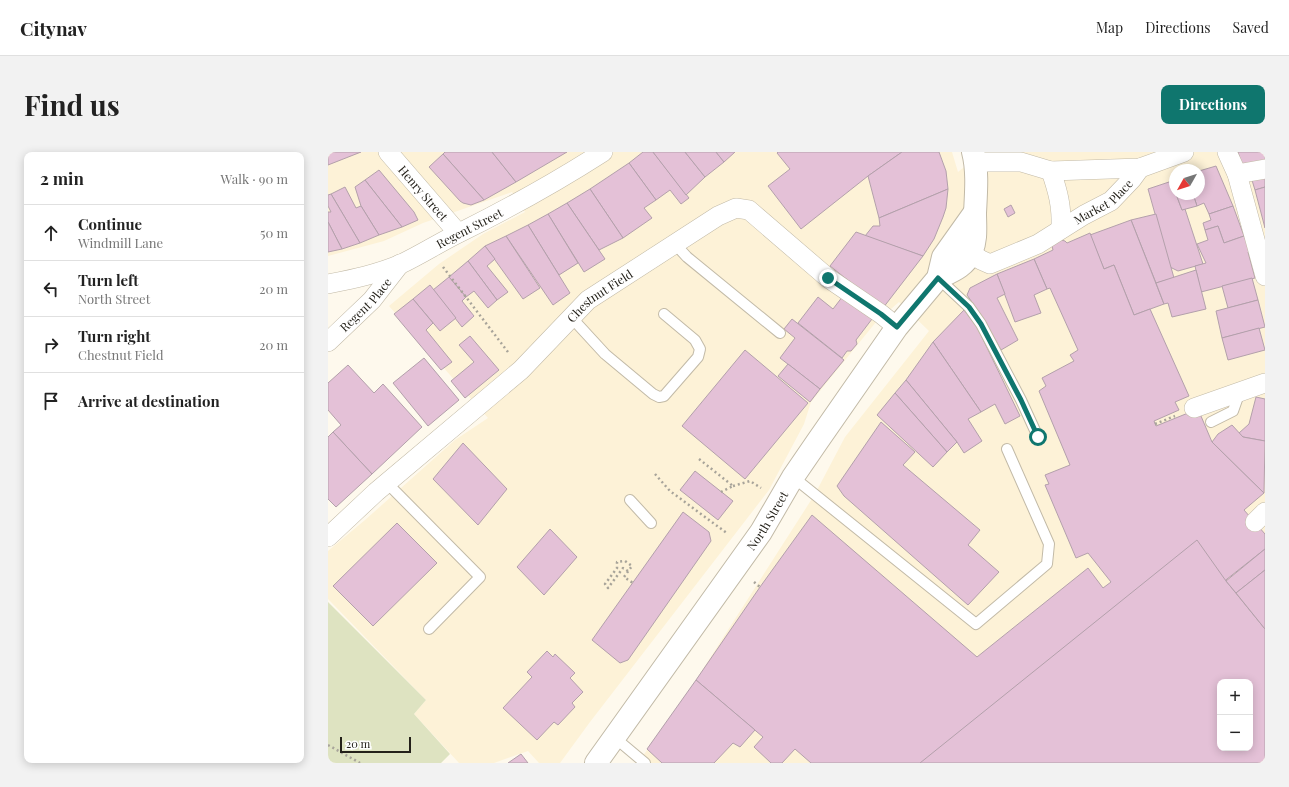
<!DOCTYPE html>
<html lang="en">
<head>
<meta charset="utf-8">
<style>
	:root { --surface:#fff; --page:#f2f2f2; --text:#222; --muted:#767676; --line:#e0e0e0; --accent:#0f766e }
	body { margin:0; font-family:"Playfair Display",serif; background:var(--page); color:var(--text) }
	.controls { position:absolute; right:12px; bottom:12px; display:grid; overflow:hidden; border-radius:8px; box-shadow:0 2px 10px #0003 }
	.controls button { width:36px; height:36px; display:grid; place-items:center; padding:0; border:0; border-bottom:1px solid var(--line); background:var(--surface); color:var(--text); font:20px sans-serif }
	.compass { position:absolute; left:841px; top:12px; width:36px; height:36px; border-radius:50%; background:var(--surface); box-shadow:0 2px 10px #0003; rotate:231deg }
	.scale { position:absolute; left:12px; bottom:10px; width:71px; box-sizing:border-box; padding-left:4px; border:2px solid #24211a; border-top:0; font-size:11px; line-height:14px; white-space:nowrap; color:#24211a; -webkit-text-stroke:3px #fff; paint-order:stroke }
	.stop { position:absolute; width:12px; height:12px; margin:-9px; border:3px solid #0f766e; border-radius:50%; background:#fff }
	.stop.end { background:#0f766e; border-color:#fff; box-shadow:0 1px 4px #0008 }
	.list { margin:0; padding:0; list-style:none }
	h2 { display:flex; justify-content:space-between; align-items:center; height:52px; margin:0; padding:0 16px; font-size:17px }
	h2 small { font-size:13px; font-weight:400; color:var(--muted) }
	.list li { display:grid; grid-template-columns:26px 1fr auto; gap:12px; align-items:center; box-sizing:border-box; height:56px; padding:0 16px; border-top:1px solid var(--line) }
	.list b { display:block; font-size:15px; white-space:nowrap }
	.list p { margin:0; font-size:13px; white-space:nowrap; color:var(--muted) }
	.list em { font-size:13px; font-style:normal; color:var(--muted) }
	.icon { flex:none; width:22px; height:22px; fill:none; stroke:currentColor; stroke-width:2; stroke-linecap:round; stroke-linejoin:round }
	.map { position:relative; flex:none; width:937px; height:611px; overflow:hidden; border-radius:8px }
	header { display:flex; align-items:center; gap:24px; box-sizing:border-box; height:56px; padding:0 20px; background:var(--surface); border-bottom:1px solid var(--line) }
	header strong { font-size:19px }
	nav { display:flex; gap:22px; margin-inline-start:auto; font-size:14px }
	.intro { display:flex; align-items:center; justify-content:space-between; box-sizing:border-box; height:96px; padding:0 24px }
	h1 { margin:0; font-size:28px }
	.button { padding:10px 18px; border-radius:8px; background:var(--accent); color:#fff; font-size:14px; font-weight:700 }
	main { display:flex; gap:24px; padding:0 24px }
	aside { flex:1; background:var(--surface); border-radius:8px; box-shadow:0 2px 10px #0003 }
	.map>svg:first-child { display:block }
</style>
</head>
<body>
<header>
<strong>Citynav</strong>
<nav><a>Map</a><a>Directions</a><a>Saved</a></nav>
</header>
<div class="intro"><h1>Find us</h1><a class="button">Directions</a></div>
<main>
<aside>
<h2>2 min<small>Walk · 90 m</small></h2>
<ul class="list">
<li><svg class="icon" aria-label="ahead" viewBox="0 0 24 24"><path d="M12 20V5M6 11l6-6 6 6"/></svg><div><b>Continue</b><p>Windmill Lane</p></div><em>50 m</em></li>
<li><svg class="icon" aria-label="left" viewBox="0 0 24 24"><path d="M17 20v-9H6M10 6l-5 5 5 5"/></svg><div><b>Turn left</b><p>North Street</p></div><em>20 m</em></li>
<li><svg class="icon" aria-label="right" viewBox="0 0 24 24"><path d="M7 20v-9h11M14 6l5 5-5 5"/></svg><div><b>Turn right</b><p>Chestnut Field</p></div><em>20 m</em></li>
<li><svg class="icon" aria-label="arrive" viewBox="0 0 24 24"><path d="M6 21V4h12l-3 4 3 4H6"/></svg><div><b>Arrive at destination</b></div></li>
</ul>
</aside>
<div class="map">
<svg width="937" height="611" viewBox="0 0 937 611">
	<rect width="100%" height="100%" fill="#fef9ed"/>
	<path fill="#fdf2d7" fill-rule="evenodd" d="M0,0H624L630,20L655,0H937V611H310L368,528L487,342L517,285L601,179L571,150L548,170L483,250L476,272L441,338L262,570L232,611H211L200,599L166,611H131L86,562L98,548L0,447V399L37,368L127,288L160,266L61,154L111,112L155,82L197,60L184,40L95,71L56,89L0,104ZM847,18H871V42H847ZM892,530H922V596H892Z"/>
	<path fill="#dee3c1" d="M0,450L98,548L86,562L122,602L113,611H0Z"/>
	<g fill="#e4c1d7" stroke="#b3a0ab" fill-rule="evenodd">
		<path d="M0,0H33L0,13Z"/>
		<path d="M117,0H164L188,30L156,48L115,2Z"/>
		<path d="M164,0H239L188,30Z"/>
		<path d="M315,0H325L361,46L353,52L342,38L328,48L301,11Z"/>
		<path d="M325,0H357L377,25L358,43Z"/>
		<path d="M357,0H388L396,10L377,25Z"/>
		<path d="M388,0H407L396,10Z"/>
		<path d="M450,0H574L540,24L473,77L440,34L462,17L449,1Z"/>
		<path d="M574,0H611L618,19L620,37L551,66L540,24Z"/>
		<path d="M910,0H937V10L914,15Z"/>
		<path d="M115,2L156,48L143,53L135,51L132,49L101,15Z"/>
		<path d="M301,11L328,48L316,56L324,66L295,86L262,37Z"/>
		<path d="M888,14L905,54L881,62L876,51L869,54L865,42H871V19Z"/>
		<path d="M51,18L86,60L90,68L74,75L37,28Z"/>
		<path d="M937,22V35L927,38L923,25Z"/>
		<path d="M37,28L74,75L51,83L33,54L27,35Z"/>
		<path d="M844,29L847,42H848L854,58L857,57L875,112L850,119L842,115L820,37Z"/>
		<path d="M17,35L28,56L33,54L51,83L32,91L3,42Z"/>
		<path d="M937,35V76L927,38Z"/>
		<path d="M262,37L295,86L271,98L239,51Z"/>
		<path d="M620,37L618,56L615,65L606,87L595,104L537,84L545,74H552L551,66Z"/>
		<path d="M3,42L32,91L14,97L0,70V60H3L0,54V43Z"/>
		<path d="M848,42H865L869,54L854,58Z"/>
		<path d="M239,51L277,107L256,120L220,62Z"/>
		<path d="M683,53L687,61L680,65L676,57Z"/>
		<path d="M905,54L916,84L896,91L890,74L877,78L875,71L883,68L881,62Z"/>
		<path d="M220,62L250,111L231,123L200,73Z"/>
		<path d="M828,62L846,126L828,131L803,68Z"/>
		<path d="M803,68L836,152L806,163L786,113L776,117L762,83Z"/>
		<path d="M0,70L14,97L0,100Z"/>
		<path d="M200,73L242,141L225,153L178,84Z"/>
		<path d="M890,74L896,91L916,84L922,99L920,100L927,126L873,140L867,114L878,111L869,92L880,88L877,78Z"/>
		<path d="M528,80L595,104L555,156L502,114Z"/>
		<path d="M762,81L776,117L786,113L806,163L822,157L861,244L847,250L851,258L826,269L828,274L870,257L884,290L936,341L916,358L937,382V397L666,611H483L467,597L454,611H443L426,595L435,585L368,528L432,435L484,363L649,505L760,416L775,436L783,430L760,401L748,406L717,333L721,332L717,323L742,313L711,239L718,234L714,226L746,209L742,203L750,198L722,136L719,137L706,107L725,98L724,94L733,88L737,89L739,91Z"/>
		<path d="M178,84L212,136L195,147L157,94Z"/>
		<path d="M157,94L167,107L159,114L180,140L169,148L140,109Z"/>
		<path d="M706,107L719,137L706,143L713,161L687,170L669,122Z"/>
		<path d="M140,109L169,148L160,156L146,139L138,145L121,125Z"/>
		<path d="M868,118L878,157L844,165L840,151L836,152L828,131Z"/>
		<path d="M669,122L677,142L669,146L690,188L673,198L655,166L639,143L642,136Z"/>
		<path d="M121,125L138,145L134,149L146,164L134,175L105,138Z"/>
		<path d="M924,126L930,148L900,156L894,134Z"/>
		<path d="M102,133L128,166L112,179L85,147Z"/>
		<path d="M515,144L544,167L528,188L529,192L523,199H519L514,206L470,171L490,145L505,157Z"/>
		<path d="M85,147L105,171L98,178L124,210L113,218L66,162Z"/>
		<path d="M930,148L937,175L894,186L888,159Z"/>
		<path d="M636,158L649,175L692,264L677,272L667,252L653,260L605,190Z"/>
		<path d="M464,167L516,208L492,237L452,206L467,186L456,177Z"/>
		<path d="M931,176L937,198L900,208L894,186Z"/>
		<path d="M142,184L171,218L137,246L123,229L146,210L131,193Z"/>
		<path d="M605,190L653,260L640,267L654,289L636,301L629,290L578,228Z"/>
		<path d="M417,198L480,251L417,327L354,274Z"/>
		<path d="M96,206L131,248L100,274L65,231Z"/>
		<path d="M460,212L492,237L482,250L450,224Z"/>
		<path d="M20,213L46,241L55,232L94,275L44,322L5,280L13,273L0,258V231Z"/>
		<path d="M578,228L629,290L619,300L567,241Z"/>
		<path d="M567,241L619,300L605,315L549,263Z"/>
		<path d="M928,245L937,247V289L915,285L911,281L921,272Z"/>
		<path d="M553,270L587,300L575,313L652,378L640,393L671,420L640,453L516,344L509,334Z"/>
		<path d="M904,273L915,285L937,289L936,341L884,290L890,282Z"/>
		<path d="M5,280L44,322L8,355L0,347V285Z"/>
		<path d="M135,291L179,337L150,373L105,327Z"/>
		<path d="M367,319L405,349L390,368L352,338Z"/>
		<path d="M355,360L381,380L383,389L300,508L292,511L264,488Z"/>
		<path d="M69,371L109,411L45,474L5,434Z"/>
		<path d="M222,377L249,405L216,443L189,415Z"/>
		<path d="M869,388L898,429L937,477V611H592ZM892,530H922V596H892Z"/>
		<path d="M937,397V418L908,441L898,429Z"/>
		<path d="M937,418V477L908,441Z"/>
		<path d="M219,499L225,505L227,502L247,521L242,526L255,540L244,551L247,555L230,573L226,570L209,588L175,556L204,525L199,520Z"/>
		<path d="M368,528L427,578L412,595L405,591L386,611H334L319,597Z"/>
		<path d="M193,602L200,611H180Z"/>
	</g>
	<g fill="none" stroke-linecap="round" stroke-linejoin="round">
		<g stroke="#c2baa7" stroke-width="12">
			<g id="lane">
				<path d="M347,92L359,105L452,181"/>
				<path d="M610,126L641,155L653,172L693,248L710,285"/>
				<path d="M243,165L277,202L325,242L331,245L336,244L370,205L372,197L367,188L336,162"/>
				<path d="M883,270L905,259L912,239"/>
				<path d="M465,325L648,472L719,412L721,392L679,297"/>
				<path d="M59,331L152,425L101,477"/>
				<path d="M302,348L323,371"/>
				<path d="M286,585L317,611"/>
			</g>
		</g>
		<g stroke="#c2baa7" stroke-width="20">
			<g id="street">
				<path id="s1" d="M60,0L130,81"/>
				<path d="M899,0L909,22L937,124"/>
				<path d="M647,10H693L723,19L812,16L856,0"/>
				<path d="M723,19C730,40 734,54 733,77"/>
				<path d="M909,22L937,17"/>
				<path id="s2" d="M643,101L653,108L662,112L710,92L756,63L783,49L804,27L812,16"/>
				<path id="s3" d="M0,132C25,127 50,122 73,112C94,102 114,89 135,79C183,55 230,29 275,0"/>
				<path id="s4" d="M0,190L44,148L72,112"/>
				<path d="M866,256L937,231"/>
				<path d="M927,370L937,360"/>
				<path id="s5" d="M0,385L48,340L193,218L260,148L390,64L408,56L421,58L500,126L553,162L569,175"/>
			</g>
		</g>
		<g stroke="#c2baa7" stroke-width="24">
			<g id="secondary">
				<path d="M610,126C622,120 637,115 643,101C649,88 647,74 647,61C648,41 650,19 645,0"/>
				<path id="s6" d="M268,611L433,380L465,325L489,290L569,175L610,126L615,105L647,60"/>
			</g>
		</g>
		<g stroke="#a8a49a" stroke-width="2.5" stroke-dasharray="2 3" stroke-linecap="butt">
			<path d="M115,115L180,200"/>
			<path d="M827,272L847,264"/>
			<path d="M371,307L405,334L393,340"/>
			<path d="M327,322L342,339L400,382"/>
			<path d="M405,334L422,329L433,336"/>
			<path d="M300,419L295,416L280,436L277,432L289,416V410L297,409L304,414L296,425L305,431"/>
			<path d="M426,430L432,435"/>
			<path d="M0,593L32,611"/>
		</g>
		<use href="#lane" stroke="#fff" stroke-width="10"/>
		<use href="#street" stroke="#fff" stroke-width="19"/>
		<use href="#secondary" stroke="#fff" stroke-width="22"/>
	</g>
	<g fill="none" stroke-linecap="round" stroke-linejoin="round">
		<path stroke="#0f766e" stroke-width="5" d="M500,126L553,162L569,175L610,126L641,155L653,172L693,248L710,285"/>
	</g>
	<g text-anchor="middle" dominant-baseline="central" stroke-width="4" stroke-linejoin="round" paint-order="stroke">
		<g font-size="12" fill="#24211a" stroke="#fff">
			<text stroke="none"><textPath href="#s1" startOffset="54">Henry Street</textPath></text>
			<text stroke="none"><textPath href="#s2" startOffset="152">Market Place</textPath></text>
			<text stroke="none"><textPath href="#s3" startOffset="153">Regent Street</textPath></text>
			<text stroke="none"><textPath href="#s5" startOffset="364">Chestnut Field</textPath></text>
			<text stroke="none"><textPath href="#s4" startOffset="53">Regent Place</textPath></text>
			<text stroke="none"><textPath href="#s6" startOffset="297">North Street</textPath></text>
		</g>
	</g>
</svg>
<div class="controls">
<button>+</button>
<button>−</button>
</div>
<svg class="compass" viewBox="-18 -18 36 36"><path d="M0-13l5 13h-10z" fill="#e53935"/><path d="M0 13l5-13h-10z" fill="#767676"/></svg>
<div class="scale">20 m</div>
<div class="stop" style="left:710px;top:285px"></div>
<div class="stop end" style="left:500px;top:126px"></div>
</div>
</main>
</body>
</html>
